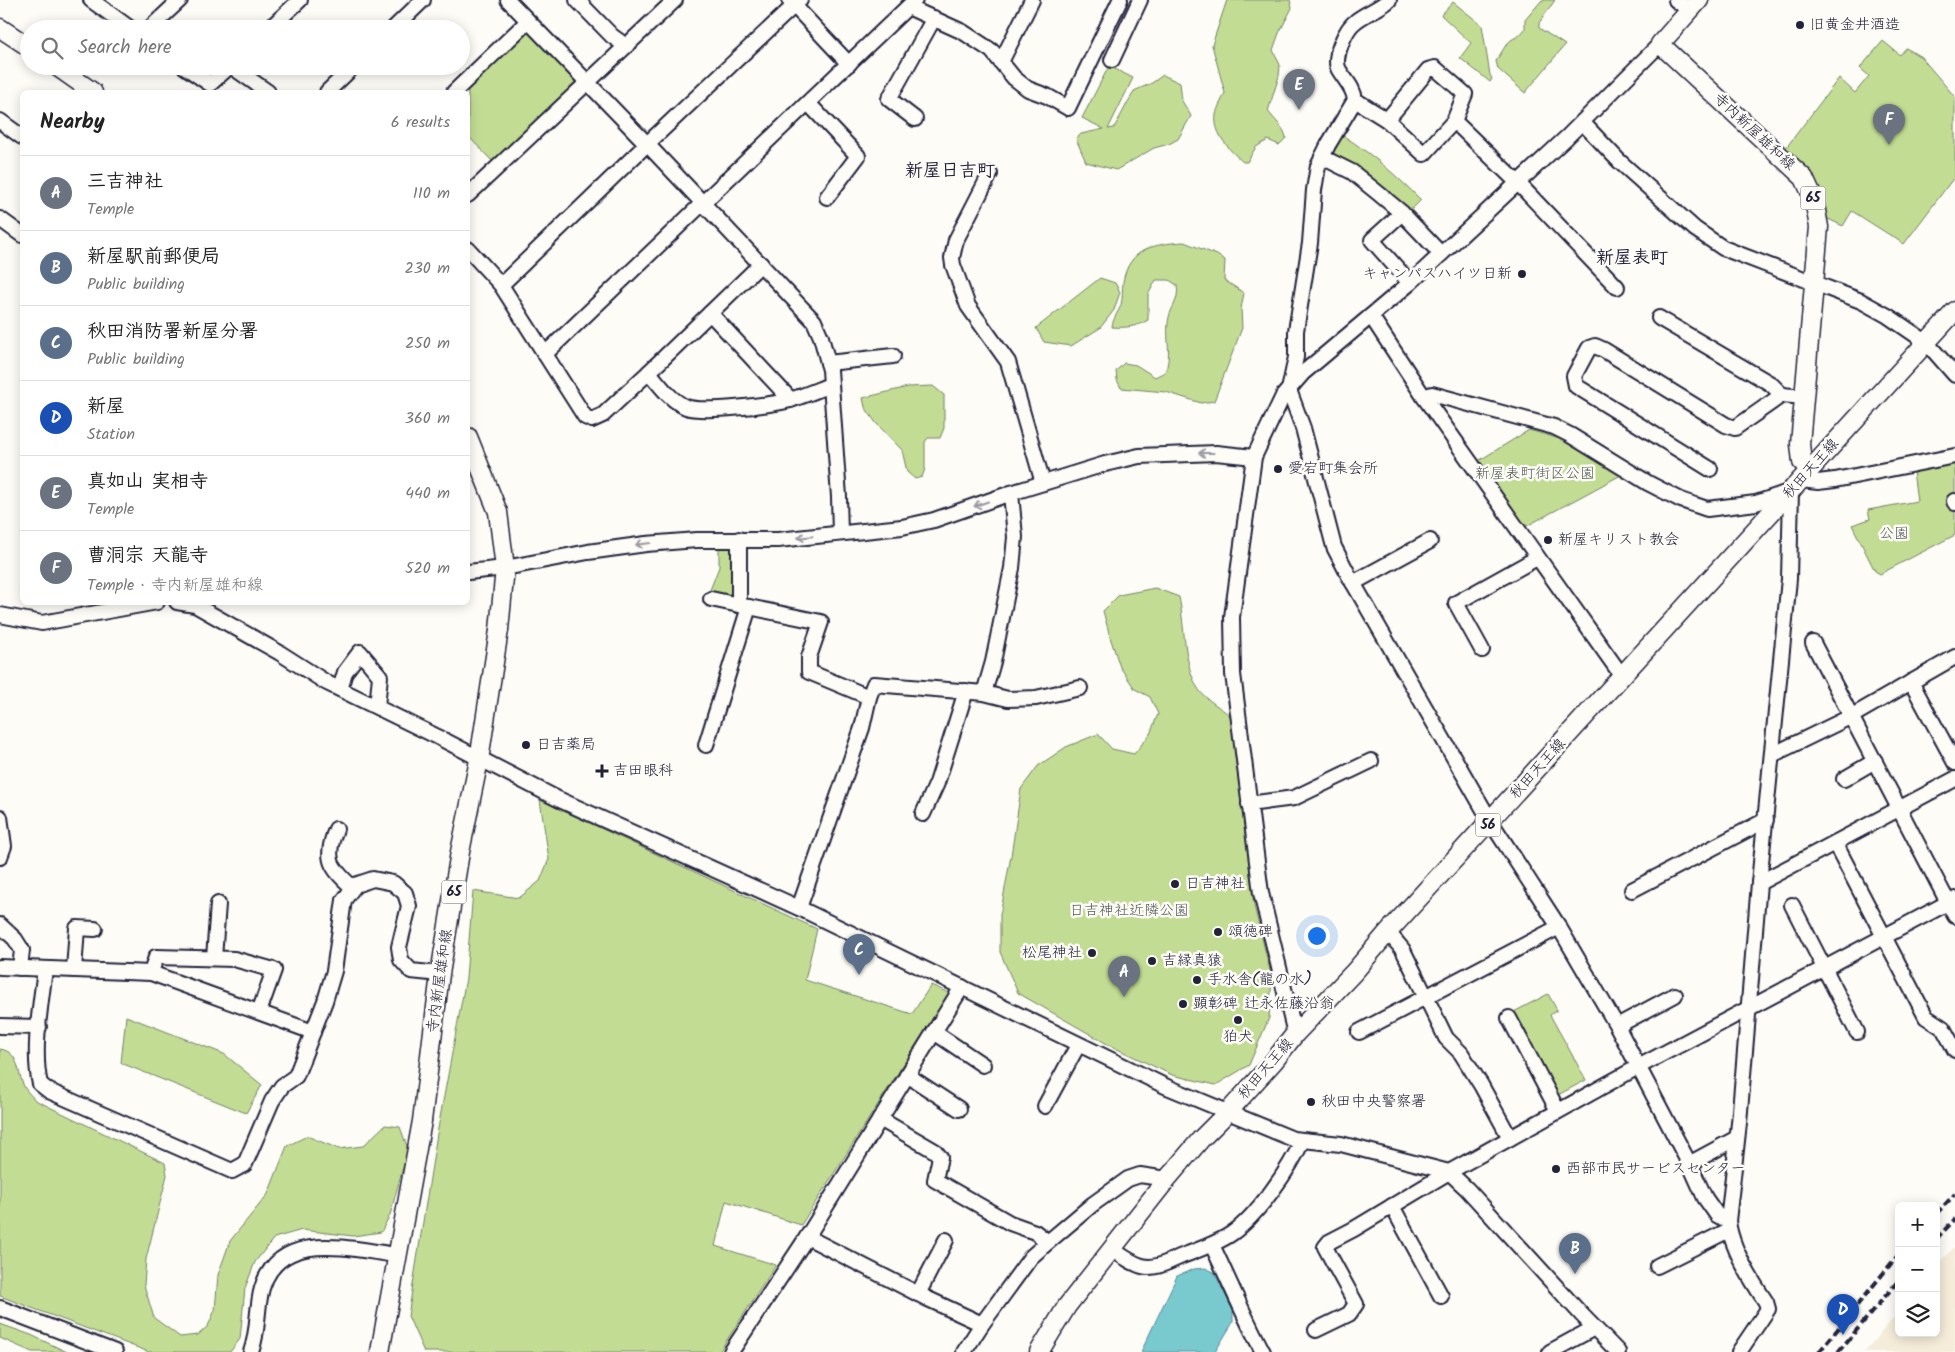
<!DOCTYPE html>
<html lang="en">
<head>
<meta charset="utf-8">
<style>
	:root { --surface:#fff; --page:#f6f6f6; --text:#222; --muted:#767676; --line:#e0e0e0; --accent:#22223b }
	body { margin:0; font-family:Kalam,"Klee One",sans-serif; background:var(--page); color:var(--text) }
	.controls { position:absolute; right:15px; bottom:15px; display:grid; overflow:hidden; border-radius:8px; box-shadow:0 2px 12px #0003 }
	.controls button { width:45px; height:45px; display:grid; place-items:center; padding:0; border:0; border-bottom:1px solid var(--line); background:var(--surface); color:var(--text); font:25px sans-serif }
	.you { position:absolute; left:1316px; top:935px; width:18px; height:18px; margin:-12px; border:4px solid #fff; border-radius:50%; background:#1a73e8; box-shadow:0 0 0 8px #1a73e833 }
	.badge { display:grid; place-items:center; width:32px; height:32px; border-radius:50%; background:var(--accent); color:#fff; font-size:16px; font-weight:700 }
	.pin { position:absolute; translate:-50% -41px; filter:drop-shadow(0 1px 2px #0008) }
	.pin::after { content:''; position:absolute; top:26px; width:18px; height:15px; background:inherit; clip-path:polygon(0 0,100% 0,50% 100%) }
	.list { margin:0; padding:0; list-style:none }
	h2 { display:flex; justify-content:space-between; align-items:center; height:65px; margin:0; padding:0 20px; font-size:21px }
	h2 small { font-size:16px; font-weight:400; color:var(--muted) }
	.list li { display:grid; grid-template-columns:32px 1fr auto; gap:15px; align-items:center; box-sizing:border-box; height:75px; padding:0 20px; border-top:1px solid var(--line) }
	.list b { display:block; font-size:19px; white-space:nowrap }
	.list p { margin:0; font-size:16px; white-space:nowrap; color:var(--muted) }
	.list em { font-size:16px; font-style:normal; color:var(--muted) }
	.icon { flex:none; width:28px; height:28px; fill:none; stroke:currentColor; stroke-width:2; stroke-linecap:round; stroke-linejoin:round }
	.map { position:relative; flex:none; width:1955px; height:1352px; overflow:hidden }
	.search { position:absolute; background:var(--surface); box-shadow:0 2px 12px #0003; left:20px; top:20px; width:450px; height:55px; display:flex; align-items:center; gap:12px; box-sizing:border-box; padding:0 18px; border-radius:28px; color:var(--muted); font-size:19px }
	.panel { position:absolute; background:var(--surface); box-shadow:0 2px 12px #0003; left:20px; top:90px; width:450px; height:515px; border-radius:8px }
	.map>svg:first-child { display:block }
</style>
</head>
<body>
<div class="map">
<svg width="1955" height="1352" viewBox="0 0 1955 1352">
	<rect width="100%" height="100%" fill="#fdfcf7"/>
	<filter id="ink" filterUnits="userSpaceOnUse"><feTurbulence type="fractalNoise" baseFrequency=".02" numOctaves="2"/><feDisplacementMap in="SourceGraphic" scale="10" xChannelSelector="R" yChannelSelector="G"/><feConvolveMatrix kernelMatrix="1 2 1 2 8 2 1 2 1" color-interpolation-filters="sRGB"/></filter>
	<g filter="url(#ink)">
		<path fill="#f5ecda" d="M1955,1246V1352H1864L1899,1312V1333H1936V1268Z"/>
		<g fill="#c2dd93" stroke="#728067">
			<path d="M1227,0H1290L1292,8L1279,33L1273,50L1280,65L1279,76L1268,111C1274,120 1285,128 1286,138L1279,145L1268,140L1256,147L1247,162H1243C1230,151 1213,133 1216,115C1217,108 1222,100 1225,93L1212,45Z"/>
			<path d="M1542,0H1555L1539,23V28L1565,45L1525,93L1498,69L1496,61L1506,45L1511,40L1520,35L1525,29V20Z"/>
			<path d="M1453,2L1482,25L1490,75L1492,79L1490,82L1460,58L1471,43L1441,15Z"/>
			<path d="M527,30L577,83L494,163L468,136V92H461Z"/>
			<path d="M1883,41L1900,55L1906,48L1921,57L1955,97V176L1904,244L1852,211L1843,226L1824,217L1820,191L1782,153L1839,78L1855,93L1869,76L1860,68Z"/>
			<path d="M1109,66L1133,78L1108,129L1114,128L1134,91L1152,83L1163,75L1180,83L1182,101L1191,116L1178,139L1169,144L1154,148L1116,170L1086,162L1076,139L1081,134L1104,129L1082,118Z"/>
			<path d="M1342,135C1371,153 1397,176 1421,200L1407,214L1332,156Z"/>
			<path d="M1184,242L1217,255L1225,260L1224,280L1244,293L1241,309L1242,328L1214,401L1201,403L1166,392L1121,388L1117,380L1116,371L1124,363L1136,365L1155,377L1165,372C1172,356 1166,340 1168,323C1169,308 1180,302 1177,285L1169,280H1156L1148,295V320C1136,327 1126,328 1112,327C1113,318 1118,313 1121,305C1123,298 1122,289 1123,282C1129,248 1154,244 1184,242Z"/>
			<path d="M1100,278L1115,283L1120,292L1114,310L1100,328L1071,346L1044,342L1036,328Z"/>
			<path d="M933,386L944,395V428L940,438H928L925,442V469L922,477L915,479L907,472L902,450L876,423L865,407L863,398L908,387Z"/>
			<path d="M1529,430L1564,440L1621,475L1523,528L1475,463Z"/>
			<path d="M1955,461V535L1880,574L1875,571L1852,525L1870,519L1868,510L1917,501L1913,471Z"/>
			<path d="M725,546L732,549L734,592L729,597L710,590L719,567V548Z"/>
			<path d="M1155,588L1179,597C1185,625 1183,666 1199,690C1205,699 1224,710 1232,717L1254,906L1272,978L1269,1018L1249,1065L1216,1085L1172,1075L1109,1045L1018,993L1000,952V915L1011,856L1021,789L1038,766L1066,747L1098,734L1112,749L1134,754L1150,734L1158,714L1150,697L1135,689L1120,667L1111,640L1103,611L1119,595Z"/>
			<path d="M540,800L817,929L805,980L912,1014L931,985L949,993L801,1225L726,1201L715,1246L776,1265L719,1352H424L408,1316L437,1134L466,978L473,891L519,898L540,881L549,859Z"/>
			<path d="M1548,994L1557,1010L1550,1015L1586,1080L1556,1096L1510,1014Z"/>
			<path d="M126,1016L224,1054L262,1085L246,1113L121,1063Z"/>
			<path d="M0,1049C19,1052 17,1070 23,1084C25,1090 31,1095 35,1100L165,1163L167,1175L146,1259L144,1285L154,1318L180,1337L198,1335L208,1326L215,1310L218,1275L230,1241L268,1194L287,1146L307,1136L339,1149L363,1146L385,1125L400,1127L408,1149L390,1215L381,1232L353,1236L302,1230L274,1238L255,1262L245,1288L240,1339L230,1352H149L0,1296Z"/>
			<path d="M0,1324L31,1335L67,1352H32L0,1338Z"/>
		</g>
		<path fill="#79cacf" stroke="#568794" d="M1205,1268L1214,1272L1233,1310V1322L1215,1352H1141L1177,1276L1194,1269Z"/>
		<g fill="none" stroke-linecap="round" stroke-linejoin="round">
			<g stroke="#22223b" stroke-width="18">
				<g id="minor">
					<path d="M91,0L131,29"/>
					<path d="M508,0L647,144L814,321L821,337L830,370L839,497L840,533"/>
					<path d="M577,0L612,36L626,46"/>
					<path d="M789,0L849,64"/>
					<path d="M1389,0C1379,9 1366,13 1356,21C1346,28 1332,58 1339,70C1345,80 1354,88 1355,100L1328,145L1318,166L1314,190L1310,243L1296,331V357L1289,390L1303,428L1334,547L1348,574L1491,822L1559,927L1617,1026L1691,1167L1705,1198L1717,1215L1728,1221"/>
					<path d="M1676,0L1689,10"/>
					<path d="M908,7L963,32L992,51L1014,78L1028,89L1047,96L1068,108L1120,0"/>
					<path d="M149,29L180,0"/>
					<path d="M269,29L300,0"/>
					<path d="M393,29L423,0"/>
					<path d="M1112,60L1140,0"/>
					<path d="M1001,62L1032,0"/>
					<path d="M184,66L210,84L230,66"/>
					<path d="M231,66L268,92"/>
					<path d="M327,92L354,66"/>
					<path d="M454,92L527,22"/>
					<path d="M1355,100L1387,120L1424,154L1454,121L1518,183L1617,287"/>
					<path d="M808,103L858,156L827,197"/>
					<path d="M915,119L889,99L934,18"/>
					<path d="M1387,120L1428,70L1435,68L1465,94L1454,121"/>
					<path d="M0,121L22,137"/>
					<path d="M1582,122L1619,161L1695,229L1723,248L1861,301L1888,316L1926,342L1955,375"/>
					<path d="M1322,157L1352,172L1378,193L1402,213L1441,254"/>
					<path d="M990,174L956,240L952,258L953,265L968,306L1008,362L1043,483"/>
					<path d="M468,195L675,0"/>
					<path d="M1402,213L1372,240L1410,283"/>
					<path d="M0,219L22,235"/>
					<path d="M468,249L501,285L585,417L592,420L603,415L649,372C659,384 671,401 686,407C703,413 771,405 790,400C803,396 817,390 830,385"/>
					<path d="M501,285L647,144L800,0"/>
					<path d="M710,313L791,400"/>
					<path d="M1371,316L1424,397L1622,676"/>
					<path d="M1659,318L1771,384L1782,395"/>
					<path d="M545,354L915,0"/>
					<path d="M828,363L893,356"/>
					<path d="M649,372L761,264"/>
					<path d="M1424,397L1432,394L1554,427L1570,435L1648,483L1681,500L1707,509L1756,503L1791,491L1789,579L1759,883L1739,1123L1728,1221C1731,1248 1751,1280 1766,1302L1768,1309L1739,1352"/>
					<path d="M1710,469L1576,386L1574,376L1589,348L1595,346L1604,350L1726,425L1735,428L1782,395L1804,397"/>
					<path d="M1801,480L1818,482L1835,480L1955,456"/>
					<path d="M1954,501L1955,503"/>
					<path d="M739,539V605L821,622L809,657V672L869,697"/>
					<path d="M468,572L505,568L588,552L646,544L697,540H778L902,527L934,520L1011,493L1105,464L1139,456L1216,453L1254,457"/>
					<path d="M1353,583L1430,541"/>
					<path d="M711,599L739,605"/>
					<path d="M177,602L195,605L280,653L327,683L438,737L558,799L799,908L1165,1086L1293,1139L1341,1144L1449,1172L1467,1189L1581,1314L1618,1352"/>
					<path d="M0,615L42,623L157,602"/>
					<path d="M1813,643L1955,916"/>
					<path d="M1482,650L1456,603L1537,558"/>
					<path d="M1911,682L1955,763"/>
					<path d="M340,689L345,672L360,652L380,676L377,707"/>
					<path d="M984,693L1008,699L1036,698L1080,688"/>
					<path d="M706,745L749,607"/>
					<path d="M1772,755L1852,716L1955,657"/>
					<path d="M1844,779L1875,761"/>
					<path d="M1249,804L1294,798L1371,761"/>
					<path d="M923,814L937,783L966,691"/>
					<path d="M0,817L4,846L0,857"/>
					<path d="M336,829C324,859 330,867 353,888"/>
					<path d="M1835,843L1926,1017L1943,1028L1955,1050"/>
					<path d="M1759,883L1955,779"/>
					<path d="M1632,890L1766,820"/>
					<path d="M1792,905L1857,1032"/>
					<path d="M799,908L862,728L869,697L874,684L984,693L993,662L1012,568L1015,537L1011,493"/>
					<path d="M0,925L15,939L22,950L20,968"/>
					<path d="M1388,932L1403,950L1446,1038L1461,1053L1481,1085L1510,1138"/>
					<path d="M214,958L218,904"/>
					<path d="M0,967L151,973L313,1032"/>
					<path d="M45,969C41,1003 32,1051 40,1084L49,1091L232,1171L245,1164L272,1101L282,1086L296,1076L325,1001L334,971L344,900L355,885L373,879L393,883L405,893L409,906L399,947L401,960L411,971L440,974"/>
					<path d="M74,970L77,928L95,929"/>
					<path d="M151,973L156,957L234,959L274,970L259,1012"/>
					<path d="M1509,1018L1558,1111"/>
					<path d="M0,1026L39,1027"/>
					<path d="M1617,1026L1675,995"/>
					<path d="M934,1032L983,1065"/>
					<path d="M1359,1032L1559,927"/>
					<path d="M1295,1034L1261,893L1233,674L1232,617L1254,457L1283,396L1303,373L1410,283L1566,138L1660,44"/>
					<path d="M907,1075L959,1109"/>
					<path d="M1045,1106L1078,1045"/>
					<path d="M880,1119L935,1151L940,1157L935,1180L1010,1223L1035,1232L1048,1242"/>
					<path d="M1689,1164L1737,1138"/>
					<path d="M1392,1206L1441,1296"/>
					<path d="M807,1237L926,1298L982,1324"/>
					<path d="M1212,1245C1229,1280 1244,1317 1263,1352"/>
					<path d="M1112,1249C1121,1255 1131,1263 1142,1266C1156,1270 1170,1261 1182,1256C1198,1250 1216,1244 1231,1234C1256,1217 1290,1169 1302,1141"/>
					<path d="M1657,1266L1729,1230"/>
					<path d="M918,1294L946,1240"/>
					<path d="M0,1308L115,1352"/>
					<path d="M1316,1330L1349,1314L1356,1304L1325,1247L1329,1242L1354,1229L1449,1172L1638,1067L1955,899"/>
					<path d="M251,1352C259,1330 256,1309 262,1288C280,1228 352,1250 397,1255"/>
					<path d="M731,1352L807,1237L962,987"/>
					<path d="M964,1352L982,1324L1031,1257L1048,1242L1093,1204L1128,1179L1140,1175L1167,1179"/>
					<path d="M1550,1352L1594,1328"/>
				</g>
			</g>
			<g stroke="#22223b" stroke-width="21">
				<g id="major">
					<path d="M1699,0L1660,44L1804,178L1814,200L1819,227L1800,444L1802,462L1810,470"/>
					<path d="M0,28L29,47"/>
					<path d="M56,66L93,92"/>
					<path d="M380,1352L422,1121L440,974L460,852L479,760L499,630L505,568L498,512L468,437"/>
					<path d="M1039,1352L1067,1306L1167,1179L1201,1139L1228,1112L1274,1061L1295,1034L1355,971L1388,932L1955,311"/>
				</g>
			</g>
			<use href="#minor" stroke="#fdfcf7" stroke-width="14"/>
			<use href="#major" stroke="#fdfcf7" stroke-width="18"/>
			<g stroke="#22223b" stroke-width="4" stroke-dasharray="8 4" stroke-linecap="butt">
				<path d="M1936,1214L1955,1194"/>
				<path d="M1936,1239L1955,1219"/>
				<path d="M1819,1352L1899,1254"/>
				<path d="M1838,1352L1899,1280"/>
			</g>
		</g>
		<defs><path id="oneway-shaft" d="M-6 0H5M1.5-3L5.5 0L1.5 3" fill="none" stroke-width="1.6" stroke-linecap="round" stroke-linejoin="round" transform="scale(1.25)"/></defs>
		<g stroke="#9a9aa2">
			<use href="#oneway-shaft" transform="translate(1206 453) rotate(-180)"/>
			<use href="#oneway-shaft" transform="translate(981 504) rotate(161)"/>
			<use href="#oneway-shaft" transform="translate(805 537) rotate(174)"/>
			<use href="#oneway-shaft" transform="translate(643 544) rotate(173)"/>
		</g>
	</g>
	<g fill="#22223b" stroke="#fdfcf7" stroke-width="2">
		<circle cx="1800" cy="25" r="5"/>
		<circle cx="1522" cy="274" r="5"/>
		<circle cx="1278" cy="469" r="5"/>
		<circle cx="1548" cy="540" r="5"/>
		<circle cx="526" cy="745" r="5"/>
		<path d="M599.5 763.5h5v5h5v5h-5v5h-5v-5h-5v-5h5z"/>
		<circle cx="1175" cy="884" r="5"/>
		<circle cx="1218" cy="932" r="5"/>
		<circle cx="1092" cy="953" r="5"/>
		<circle cx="1152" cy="961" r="5"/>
		<circle cx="1197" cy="980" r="5"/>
		<circle cx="1183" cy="1004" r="5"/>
		<circle cx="1238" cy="1020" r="5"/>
		<circle cx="1311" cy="1102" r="5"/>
		<circle cx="1556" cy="1169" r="5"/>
	</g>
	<g text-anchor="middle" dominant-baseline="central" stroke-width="5" stroke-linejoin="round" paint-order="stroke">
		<g fill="#fdfcf7" stroke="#646373" stroke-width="1">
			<rect x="1800.5" y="186.5" width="25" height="23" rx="4"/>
			<rect x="1475.5" y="813.5" width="25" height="23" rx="4"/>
			<rect x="441.5" y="880.5" width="25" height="23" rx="4"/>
		</g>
		<g font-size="14" font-weight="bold" fill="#22223b">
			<text x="1813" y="198">65</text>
			<text x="1488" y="825">56</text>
			<text x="454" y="892">65</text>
		</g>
		<g font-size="15" fill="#22223b" stroke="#fdfcf7" text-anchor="start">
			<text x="1810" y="25">旧黄金井酒造</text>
			<text x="1512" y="274" text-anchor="end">キャンパスハイツ日新</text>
			<text x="1288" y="469">愛宕町集会所</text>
			<text x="1558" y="540">新屋キリスト教会</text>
			<text x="536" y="745">日吉薬局</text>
			<text x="613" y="771">吉田眼科</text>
			<text x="1185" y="884">日吉神社</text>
			<text x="1228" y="932">頌徳碑</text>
			<text x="1082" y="953" text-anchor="end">松尾神社</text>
			<text x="1162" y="961">吉縁真猿</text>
			<text x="1207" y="980">手水舎(龍の水)</text>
			<text x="1193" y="1004">顕彰碑 辻永佐藤沿翁</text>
			<text x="1238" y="1037" text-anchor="middle">狛犬</text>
			<text x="1321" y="1102">秋田中央警察署</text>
			<text x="1566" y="1169">西部市民サービスセンター</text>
		</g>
		<g font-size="15" fill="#22223b" stroke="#fdfcf7">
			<text transform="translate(1754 132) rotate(43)">寺内新屋雄和線</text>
			<text transform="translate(1811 469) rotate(-48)">秋田天王線</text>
			<text transform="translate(1538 769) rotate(-48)">秋田天王線</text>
			<text transform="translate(440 981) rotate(-82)">寺内新屋雄和線</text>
			<text transform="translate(1266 1069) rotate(-49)">秋田天王線</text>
		</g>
		<g font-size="15" fill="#525a55" stroke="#fdfcf7">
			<text x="1535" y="474">新屋表町街区公園</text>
			<text x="1894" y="534">公園</text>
			<text x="1129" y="911">日吉神社近隣公園</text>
		</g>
		<g font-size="18" font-weight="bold" fill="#22223b" stroke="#fdfcf7">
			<text x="950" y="171">新屋日吉町</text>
			<text x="1632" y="258">新屋表町</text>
		</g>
	</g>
</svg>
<div class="controls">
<button>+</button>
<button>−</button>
<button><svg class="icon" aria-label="layers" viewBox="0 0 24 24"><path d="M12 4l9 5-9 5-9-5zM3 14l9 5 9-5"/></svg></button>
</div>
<div class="you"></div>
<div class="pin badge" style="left:1124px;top:997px;background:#6b7280">A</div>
<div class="pin badge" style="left:1575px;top:1274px;background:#5c6f8a">B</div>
<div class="pin badge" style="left:859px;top:975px;background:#5c6f8a">C</div>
<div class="pin badge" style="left:1843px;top:1335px;background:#1a4fb4">D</div>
<div class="pin badge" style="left:1299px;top:110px;background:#6b7280">E</div>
<div class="pin badge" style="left:1889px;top:145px;background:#6b7280">F</div>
<div class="search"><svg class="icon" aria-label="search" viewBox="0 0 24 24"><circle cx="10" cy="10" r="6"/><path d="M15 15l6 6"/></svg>Search here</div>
<section class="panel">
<h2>Nearby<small>6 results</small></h2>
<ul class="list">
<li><span class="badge" style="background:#6b7280">A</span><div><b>三吉神社</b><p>Temple</p></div><em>110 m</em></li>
<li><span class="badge" style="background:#5c6f8a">B</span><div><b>新屋駅前郵便局</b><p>Public building</p></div><em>230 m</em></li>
<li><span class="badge" style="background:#5c6f8a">C</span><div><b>秋田消防署新屋分署</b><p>Public building</p></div><em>250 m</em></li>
<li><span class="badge" style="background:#1a4fb4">D</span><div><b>新屋</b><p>Station</p></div><em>360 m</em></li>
<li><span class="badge" style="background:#6b7280">E</span><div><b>真如山 実相寺</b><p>Temple</p></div><em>440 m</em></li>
<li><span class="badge" style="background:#6b7280">F</span><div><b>曹洞宗 天龍寺</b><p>Temple · 寺内新屋雄和線</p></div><em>520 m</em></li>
</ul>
</section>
</div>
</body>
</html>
